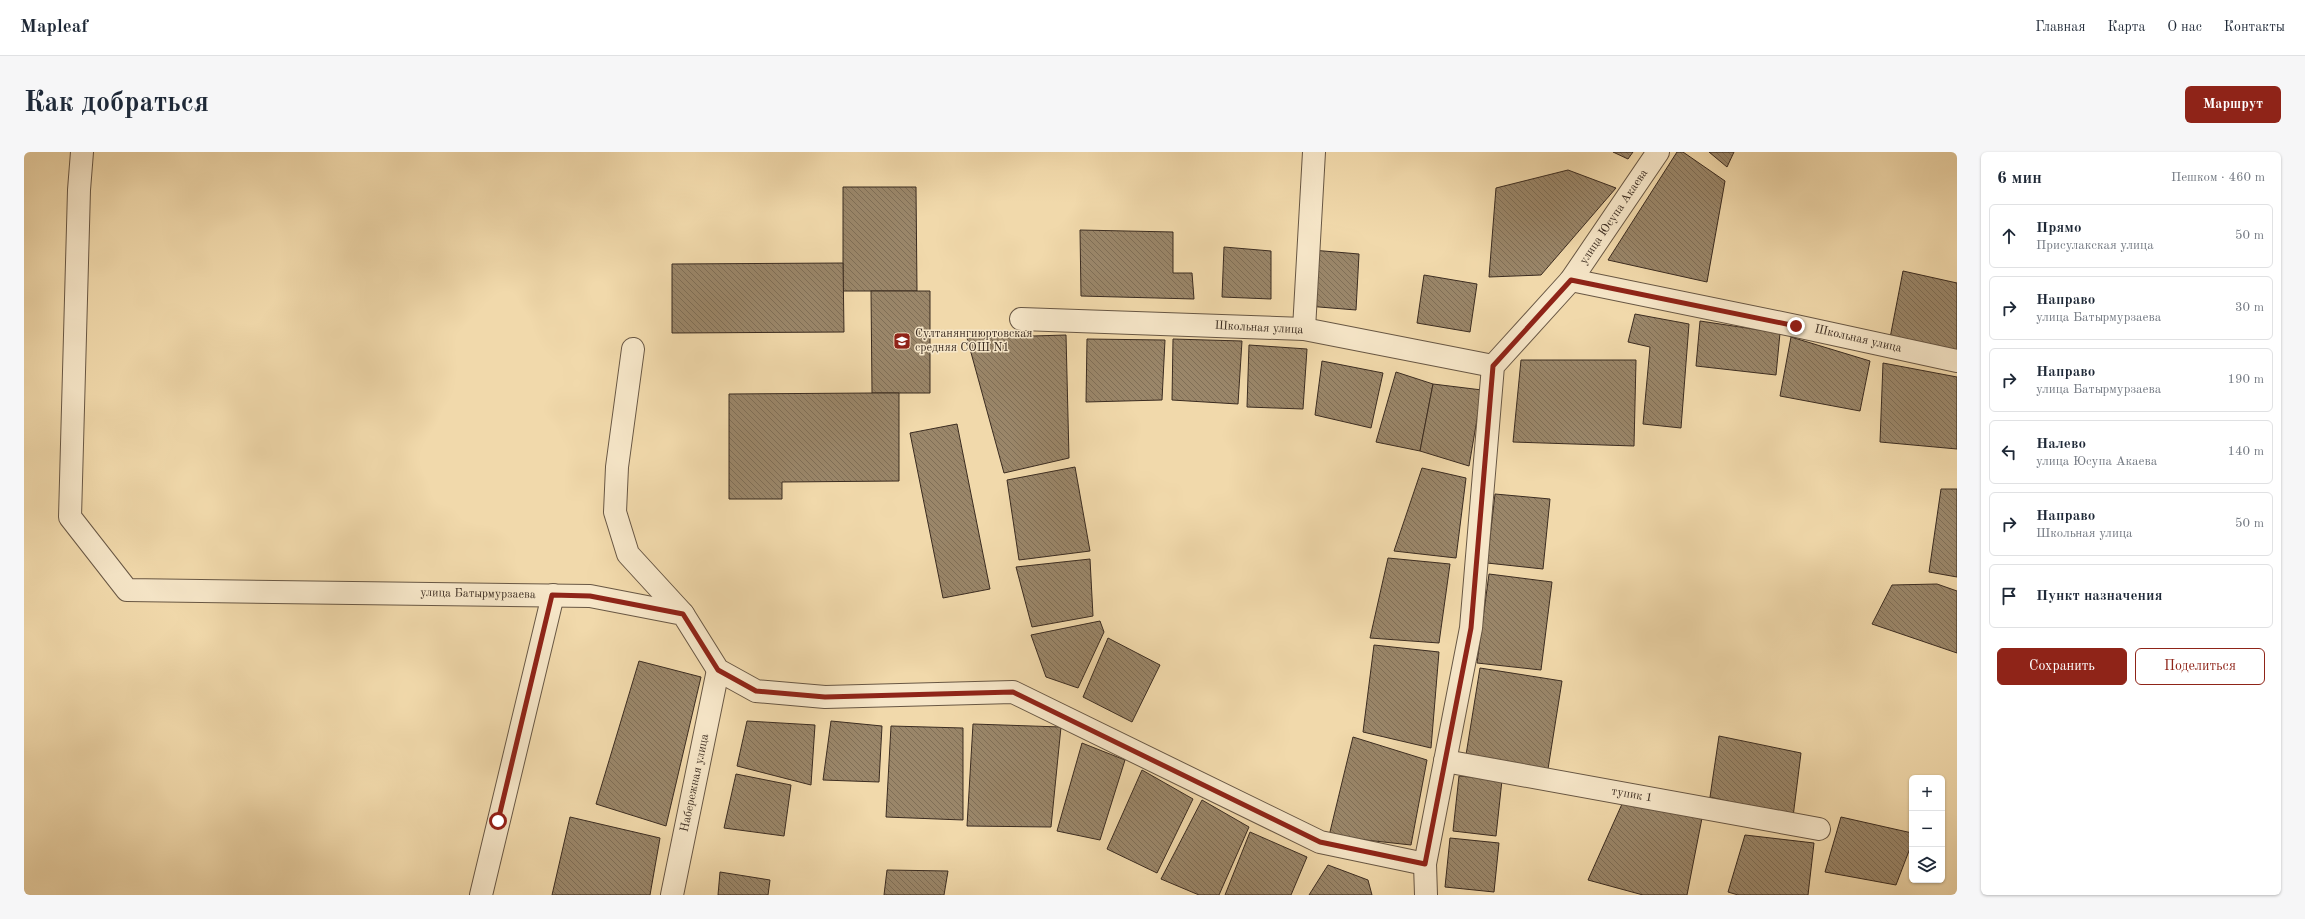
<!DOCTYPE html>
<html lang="ru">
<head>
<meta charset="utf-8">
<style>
	:root { --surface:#fff; --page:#f6f6f7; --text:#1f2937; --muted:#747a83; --line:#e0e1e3; --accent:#8f2418 }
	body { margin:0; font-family:"Old Standard TT",serif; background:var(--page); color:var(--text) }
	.controls { position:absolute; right:12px; bottom:12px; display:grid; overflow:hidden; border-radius:6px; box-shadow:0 1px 3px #0004 }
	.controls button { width:36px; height:36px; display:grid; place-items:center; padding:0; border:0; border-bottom:1px solid var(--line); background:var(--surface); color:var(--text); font:20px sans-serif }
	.stop { position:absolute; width:12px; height:12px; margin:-9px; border:3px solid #8f2418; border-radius:50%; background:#fff }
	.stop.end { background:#8f2418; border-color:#fff; box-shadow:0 1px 4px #0008 }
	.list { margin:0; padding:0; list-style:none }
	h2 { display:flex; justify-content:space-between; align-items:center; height:52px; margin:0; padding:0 16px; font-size:17px }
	h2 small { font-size:13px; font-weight:400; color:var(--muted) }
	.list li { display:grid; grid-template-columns:26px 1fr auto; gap:12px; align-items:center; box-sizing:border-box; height:64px; margin:0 8px 8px; padding:0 8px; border:1px solid var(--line); border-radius:6px }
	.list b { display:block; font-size:15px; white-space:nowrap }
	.list p { margin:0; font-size:13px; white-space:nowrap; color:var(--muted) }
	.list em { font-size:13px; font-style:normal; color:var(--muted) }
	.actions { display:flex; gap:8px; padding:12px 16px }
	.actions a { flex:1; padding:9px 0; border:1px solid var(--accent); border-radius:6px; text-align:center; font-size:14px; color:var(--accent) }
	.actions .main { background:var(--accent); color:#fff }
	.icon { flex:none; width:22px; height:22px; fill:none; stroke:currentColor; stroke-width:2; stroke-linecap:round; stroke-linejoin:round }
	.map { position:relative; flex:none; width:1933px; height:743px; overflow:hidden; border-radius:6px }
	header { display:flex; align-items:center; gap:24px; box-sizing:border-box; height:56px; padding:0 20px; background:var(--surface); border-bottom:1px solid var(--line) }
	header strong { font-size:19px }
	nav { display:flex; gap:22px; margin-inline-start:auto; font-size:14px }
	.intro { display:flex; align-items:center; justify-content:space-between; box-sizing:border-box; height:96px; padding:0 24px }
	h1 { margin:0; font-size:28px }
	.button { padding:10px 18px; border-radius:6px; background:var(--accent); color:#fff; font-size:14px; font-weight:700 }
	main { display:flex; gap:24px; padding:0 24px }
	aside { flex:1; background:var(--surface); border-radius:6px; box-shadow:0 1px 3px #0004 }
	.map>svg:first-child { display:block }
</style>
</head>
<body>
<header>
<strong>Mapleaf</strong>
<nav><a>Главная</a><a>Карта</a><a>О нас</a><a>Контакты</a></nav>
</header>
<div class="intro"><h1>Как добраться</h1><a class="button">Маршрут</a></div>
<main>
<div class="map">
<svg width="1933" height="743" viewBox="0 0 1933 743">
	<defs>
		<pattern id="building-back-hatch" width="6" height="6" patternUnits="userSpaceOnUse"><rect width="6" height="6" fill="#9a8669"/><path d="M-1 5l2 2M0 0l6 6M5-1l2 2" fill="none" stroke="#7f6e56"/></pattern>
	</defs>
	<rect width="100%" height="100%" fill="#f1d9ab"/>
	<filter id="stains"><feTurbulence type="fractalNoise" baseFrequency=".005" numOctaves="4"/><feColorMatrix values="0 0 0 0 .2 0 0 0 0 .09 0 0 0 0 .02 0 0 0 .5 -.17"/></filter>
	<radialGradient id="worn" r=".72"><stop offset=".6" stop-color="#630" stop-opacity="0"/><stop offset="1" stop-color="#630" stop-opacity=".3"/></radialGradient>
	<g fill="url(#building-back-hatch)" stroke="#3b2c21">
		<path d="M1589,0H1609L1604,7Z"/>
		<path d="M1653,0H1659L1701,29L1683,130L1584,108Z"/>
		<path d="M1685,0H1710L1703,15Z"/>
		<path d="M1544,18L1592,36L1517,123L1465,125L1472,36Z"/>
		<path d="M819,35H892L893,139H819Z"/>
		<path d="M1056,78L1149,80V121H1168L1170,147L1057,144Z"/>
		<path d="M1200,95L1247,99V147L1198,145Z"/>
		<path d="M1288,98L1335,102L1332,158L1283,154Z"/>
		<path d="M819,111L820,180L648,181V112Z"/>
		<path d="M1879,119L1933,131V199L1866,186Z"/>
		<path d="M1400,123L1453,132L1446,180L1393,171Z"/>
		<path d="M847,139H906V241H848Z"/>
		<path d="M1611,162L1665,172L1657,276L1619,272L1626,195L1604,190Z"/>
		<path d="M1676,169L1756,181L1752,223L1672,214Z"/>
		<path d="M1042,183L1045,306L980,321L943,186Z"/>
		<path d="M1767,185L1846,209L1836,259L1756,244Z"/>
		<path d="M1063,187L1141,188L1138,248L1062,250Z"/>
		<path d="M1149,187L1218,189L1214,252L1148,248Z"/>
		<path d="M1225,193L1283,197L1279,257L1223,255Z"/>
		<path d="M1497,208H1612L1610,294L1489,290Z"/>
		<path d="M1298,209L1359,221L1347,276L1291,263Z"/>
		<path d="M1859,211L1933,225V297L1856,290Z"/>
		<path d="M1372,220L1409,232L1396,299L1352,290Z"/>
		<path d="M1409,232L1458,238L1445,314L1396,299Z"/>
		<path d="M848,241H875V329L758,330V347H705V242Z"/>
		<path d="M933,272L966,437L919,446L886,281Z"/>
		<path d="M1051,315L1066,399L995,408L983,328Z"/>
		<path d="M1398,316L1442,326L1432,406L1370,399Z"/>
		<path d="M1917,337H1933V425L1905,420Z"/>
		<path d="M1471,342L1526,347L1519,417L1463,411Z"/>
		<path d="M1364,406L1426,412L1415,491L1346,486Z"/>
		<path d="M1066,407L1069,464L1008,475L992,415Z"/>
		<path d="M1465,422L1528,430L1517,518L1453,511Z"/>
		<path d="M1913,432L1933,439V501L1848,472L1868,433Z"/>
		<path d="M1076,469L1080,480L1054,536L1022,525L1007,483Z"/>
		<path d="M1084,486L1136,513L1108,570L1059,545Z"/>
		<path d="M1350,493L1415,500L1407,596L1339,580Z"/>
		<path d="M615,509L677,525L642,674L572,652Z"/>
		<path d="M1456,516L1538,529L1524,617L1442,603Z"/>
		<path d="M723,569L791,573L787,633L713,614Z"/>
		<path d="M807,569L858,574L855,630L799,628Z"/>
		<path d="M949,572L1037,575L1027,675L943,674Z"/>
		<path d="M867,574L939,576V668L862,665Z"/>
		<path d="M1695,584L1777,601L1769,665L1686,645Z"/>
		<path d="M1329,585L1403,608L1387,693L1305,684Z"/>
		<path d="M1058,591L1101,608L1076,688L1033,679Z"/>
		<path d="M1118,618L1169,647L1133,721L1083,697Z"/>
		<path d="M712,622L767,633L760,684L700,676Z"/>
		<path d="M1435,624L1478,628L1472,684L1429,679Z"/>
		<path d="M1178,648L1225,675L1195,743H1175L1137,727Z"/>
		<path d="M1598,652L1678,666L1663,743H1619L1564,728Z"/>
		<path d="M546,665L636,686L626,743H528Z"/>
		<path d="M1817,665L1888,681V691L1872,733L1801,720Z"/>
		<path d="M1226,680L1283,705L1267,743H1201Z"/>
		<path d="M1721,683L1790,691L1784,743H1714L1704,740Z"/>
		<path d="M1426,686L1475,691L1470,740L1421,735Z"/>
		<path d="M1304,713L1344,728L1348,743H1285Z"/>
		<path d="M863,718L924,719L920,743H860Z"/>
		<path d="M696,720L746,728L744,743H694Z"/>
	</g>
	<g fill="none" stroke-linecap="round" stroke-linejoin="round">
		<g stroke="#685744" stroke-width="24">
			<g id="minor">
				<path d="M58,0L55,38L46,365L103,438L566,444L659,462L694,518L732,539L801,545L989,540L1296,690L1401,712"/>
				<path d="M1547,128L1772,174L1933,209"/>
				<path d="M997,167L1280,177L1469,214"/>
				<path d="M1280,177L1290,0"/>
				<path d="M609,197L593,315L591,360L604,402L659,462"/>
				<path d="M1421,609L1795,677"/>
				<path d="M457,743L529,443"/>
				<path d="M648,743L694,518"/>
				<path d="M1402,743L1401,712L1447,476L1469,214L1547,128L1634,0"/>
			</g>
		</g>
		<use href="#minor" stroke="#f6e6c8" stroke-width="22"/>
	</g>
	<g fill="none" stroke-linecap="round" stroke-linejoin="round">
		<path stroke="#8f2418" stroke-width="5" d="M474,669L528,443L566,444L659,462L694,518L732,539L801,545L989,540L1296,690L1401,712L1447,476L1469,214L1547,128L1772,174"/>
	</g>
	<defs>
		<g id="school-square" transform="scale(0.9)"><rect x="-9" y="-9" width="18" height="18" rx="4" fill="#8f2418" stroke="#f6e6c8"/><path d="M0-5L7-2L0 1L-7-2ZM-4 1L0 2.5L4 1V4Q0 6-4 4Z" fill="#fff"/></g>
	</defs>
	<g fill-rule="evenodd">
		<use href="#school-square" x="878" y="189"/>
	</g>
	<g text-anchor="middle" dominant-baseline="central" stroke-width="3" stroke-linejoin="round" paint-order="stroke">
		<g font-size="12" fill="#3b2c21" stroke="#f6e6c8">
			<text transform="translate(1590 65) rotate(-56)">улица Юсупа Акаева</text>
			<text transform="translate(1235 176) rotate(3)">Школьная улица</text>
			<text transform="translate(1834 187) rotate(13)">Школьная улица</text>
			<text transform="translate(454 442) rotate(1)">улица Батырмурзаева</text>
			<text transform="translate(671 631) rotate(-78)">Набережная улица</text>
			<text transform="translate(1608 643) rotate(10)">тупик 1</text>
		</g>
		<g font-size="12" fill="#3b2c21" stroke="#f6e6c8" text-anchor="start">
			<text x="891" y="182">Султанянгиюртовская<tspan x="891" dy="14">средняя СОШ N1</tspan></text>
		</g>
	</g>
	<rect width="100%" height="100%" filter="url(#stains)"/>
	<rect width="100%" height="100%" fill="url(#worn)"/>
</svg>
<div class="controls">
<button>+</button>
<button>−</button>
<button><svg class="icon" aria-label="layers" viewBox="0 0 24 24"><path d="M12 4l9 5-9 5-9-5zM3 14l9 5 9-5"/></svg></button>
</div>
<div class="stop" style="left:474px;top:669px"></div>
<div class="stop end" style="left:1772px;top:174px"></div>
</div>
<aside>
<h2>6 мин<small>Пешком · 460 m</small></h2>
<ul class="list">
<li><svg class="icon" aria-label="ahead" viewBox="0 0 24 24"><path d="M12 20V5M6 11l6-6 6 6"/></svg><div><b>Прямо</b><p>Присулакская улица</p></div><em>50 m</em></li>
<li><svg class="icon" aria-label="right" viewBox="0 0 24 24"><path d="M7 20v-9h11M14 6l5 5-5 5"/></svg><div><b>Направо</b><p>улица Батырмурзаева</p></div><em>30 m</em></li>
<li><svg class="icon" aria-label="right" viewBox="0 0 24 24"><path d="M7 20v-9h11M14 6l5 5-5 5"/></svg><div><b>Направо</b><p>улица Батырмурзаева</p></div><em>190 m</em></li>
<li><svg class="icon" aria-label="left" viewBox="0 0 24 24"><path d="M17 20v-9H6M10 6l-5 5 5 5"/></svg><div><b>Налево</b><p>улица Юсупа Акаева</p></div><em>140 m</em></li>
<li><svg class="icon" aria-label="right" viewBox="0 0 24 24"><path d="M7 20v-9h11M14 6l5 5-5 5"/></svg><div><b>Направо</b><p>Школьная улица</p></div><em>50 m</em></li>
<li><svg class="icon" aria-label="arrive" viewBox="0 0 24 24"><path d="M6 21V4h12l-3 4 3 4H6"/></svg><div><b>Пункт назначения</b></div></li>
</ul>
<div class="actions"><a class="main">Сохранить</a><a>Поделиться</a></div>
</aside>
</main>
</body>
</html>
